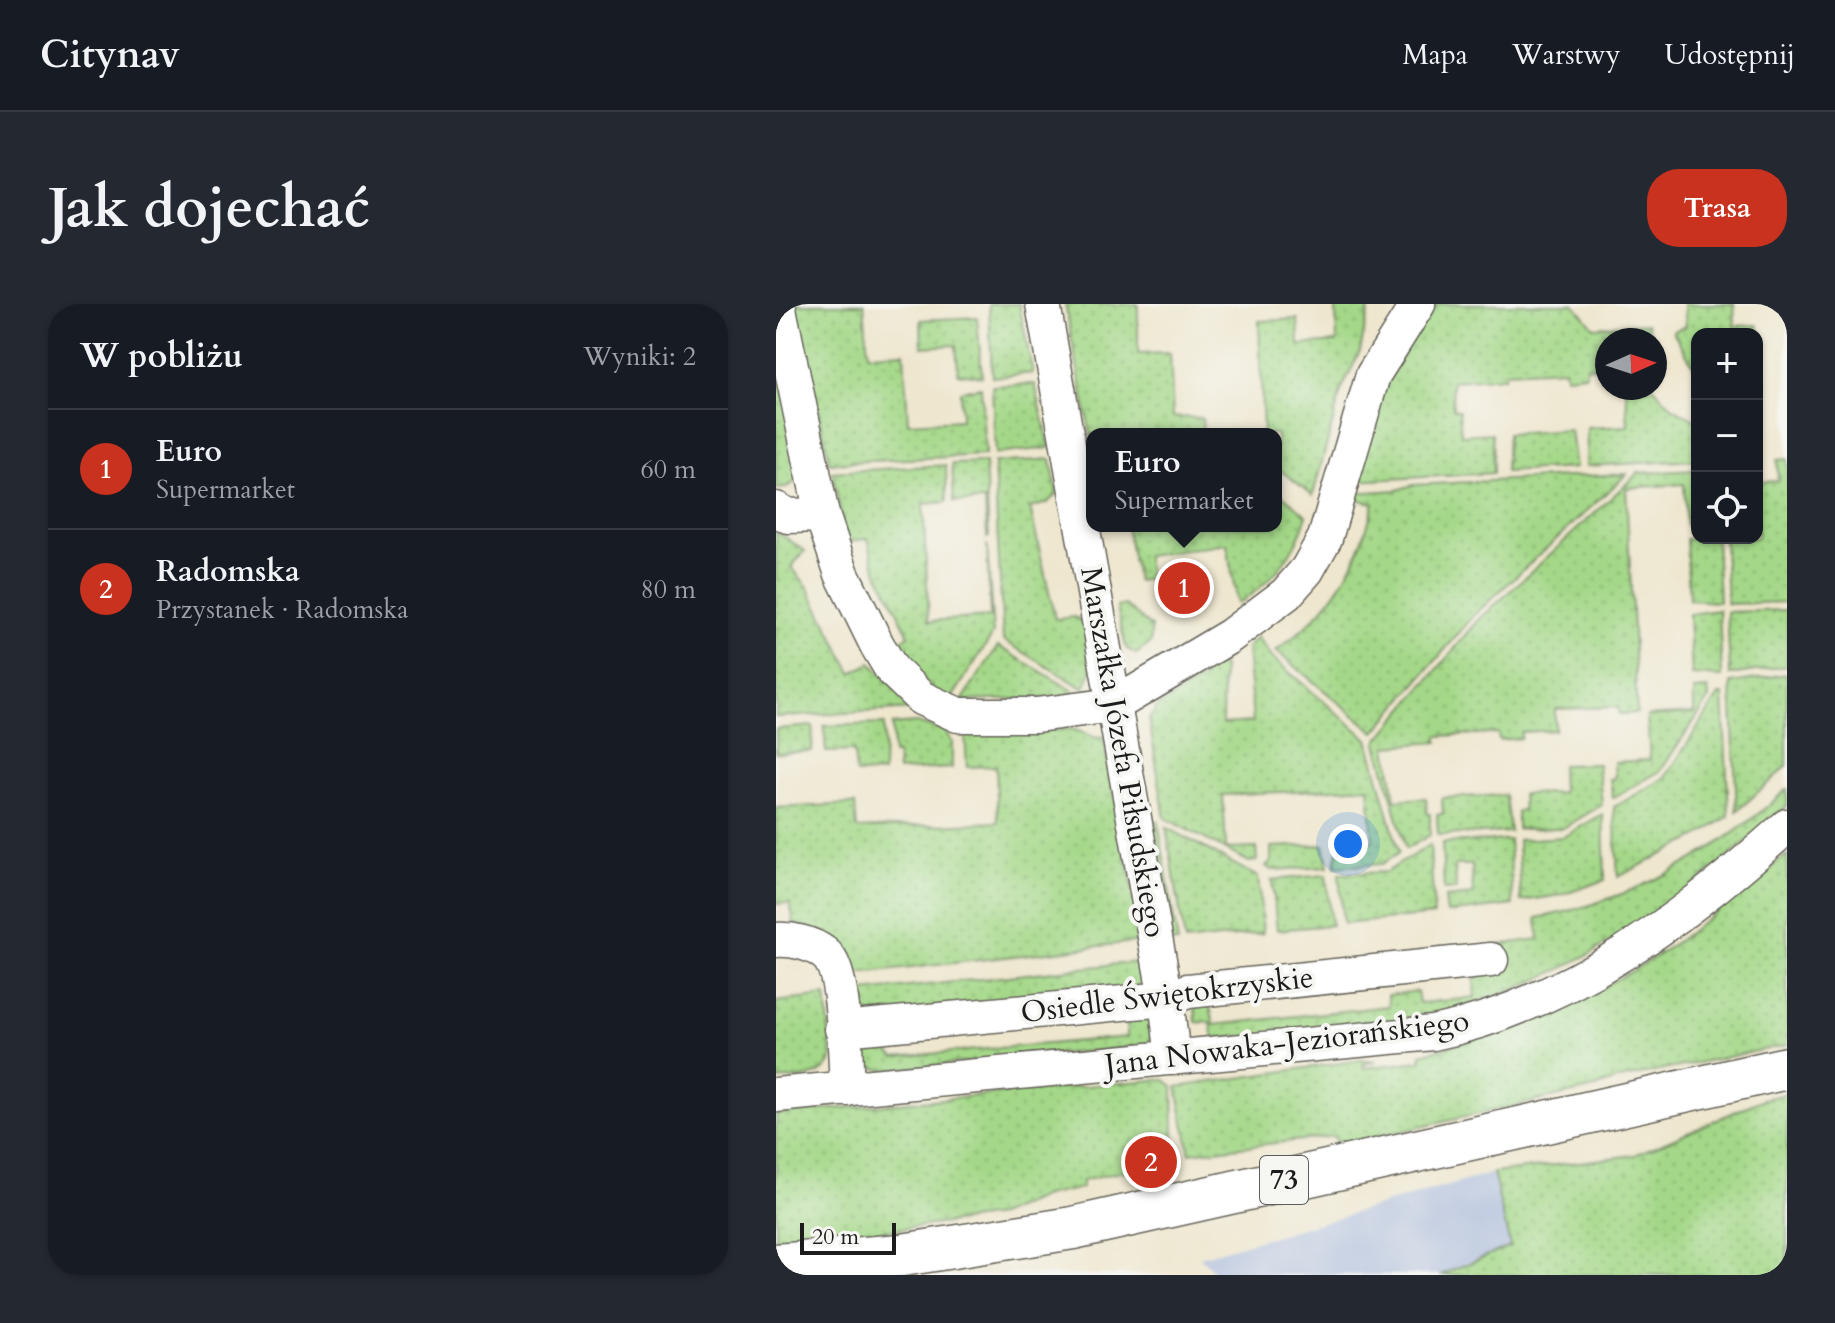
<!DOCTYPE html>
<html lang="pl">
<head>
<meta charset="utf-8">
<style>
	:root { --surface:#171b24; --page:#242831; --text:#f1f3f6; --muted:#9ea1a6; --line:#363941; --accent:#c8321e }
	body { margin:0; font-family:Cardo,serif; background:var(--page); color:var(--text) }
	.controls { position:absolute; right:24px; top:24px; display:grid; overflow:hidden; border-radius:16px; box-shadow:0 2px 6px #0004 }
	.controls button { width:72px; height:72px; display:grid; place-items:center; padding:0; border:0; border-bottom:2px solid var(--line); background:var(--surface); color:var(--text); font:40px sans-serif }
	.compass { position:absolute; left:819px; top:24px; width:72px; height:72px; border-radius:50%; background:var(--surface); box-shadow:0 2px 6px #0004; rotate:87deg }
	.scale { position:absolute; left:24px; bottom:20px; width:96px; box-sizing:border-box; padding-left:8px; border:4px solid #1c1c1c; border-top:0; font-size:22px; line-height:28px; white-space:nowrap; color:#1c1c1c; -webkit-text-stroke:6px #f6f6f2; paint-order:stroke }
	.you { position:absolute; left:572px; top:540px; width:28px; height:28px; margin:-20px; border:6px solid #fff; border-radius:50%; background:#1a73e8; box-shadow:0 0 0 12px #1a73e833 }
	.badge { display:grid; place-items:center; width:52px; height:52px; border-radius:50%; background:var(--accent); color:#fff; font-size:26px; font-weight:700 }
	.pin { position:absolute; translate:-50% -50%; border:4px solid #fff; box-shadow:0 2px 8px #0006 }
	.popup { position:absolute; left:310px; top:124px; width:196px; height:104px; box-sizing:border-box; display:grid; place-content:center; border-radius:16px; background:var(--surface); filter:drop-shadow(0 2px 6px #0005); font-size:26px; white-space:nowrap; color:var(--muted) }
	.popup b { font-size:30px; color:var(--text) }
	.popup::after { content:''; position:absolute; left:50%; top:100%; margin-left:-16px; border:16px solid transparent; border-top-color:var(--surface) }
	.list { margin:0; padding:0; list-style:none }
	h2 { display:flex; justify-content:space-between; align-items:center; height:104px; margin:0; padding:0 32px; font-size:34px }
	h2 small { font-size:26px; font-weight:400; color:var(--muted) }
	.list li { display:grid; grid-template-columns:52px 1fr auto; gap:24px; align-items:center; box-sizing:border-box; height:120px; padding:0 32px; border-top:2px solid var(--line) }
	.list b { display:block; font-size:30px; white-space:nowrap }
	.list p { margin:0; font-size:26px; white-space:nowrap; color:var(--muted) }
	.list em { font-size:26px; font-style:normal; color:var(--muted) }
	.icon { flex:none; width:44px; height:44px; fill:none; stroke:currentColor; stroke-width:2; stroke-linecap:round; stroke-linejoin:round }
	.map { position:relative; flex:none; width:1011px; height:971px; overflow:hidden; border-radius:32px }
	header { display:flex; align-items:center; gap:48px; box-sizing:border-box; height:112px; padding:0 40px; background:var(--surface); border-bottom:2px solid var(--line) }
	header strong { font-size:38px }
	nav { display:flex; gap:44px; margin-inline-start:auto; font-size:28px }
	.intro { display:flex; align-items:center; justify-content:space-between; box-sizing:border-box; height:192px; padding:0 48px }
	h1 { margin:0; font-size:56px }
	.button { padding:20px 36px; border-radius:32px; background:var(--accent); color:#fff; font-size:28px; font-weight:700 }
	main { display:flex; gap:48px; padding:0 48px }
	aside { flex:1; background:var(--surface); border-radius:32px; box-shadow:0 2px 6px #0004 }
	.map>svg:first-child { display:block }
</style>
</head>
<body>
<header>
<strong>Citynav</strong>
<nav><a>Mapa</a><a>Warstwy</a><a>Udostępnij</a></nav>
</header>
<div class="intro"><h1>Jak dojechać</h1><a class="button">Trasa</a></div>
<main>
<aside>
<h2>W pobliżu<small>Wyniki: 2</small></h2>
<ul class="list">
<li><span class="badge">1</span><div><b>Euro</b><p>Supermarket</p></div><em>60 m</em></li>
<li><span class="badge">2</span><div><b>Radomska</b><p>Przystanek · Radomska</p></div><em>80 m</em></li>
</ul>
</aside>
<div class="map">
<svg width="1011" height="971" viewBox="0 0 1011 971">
	<defs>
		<pattern id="grass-dots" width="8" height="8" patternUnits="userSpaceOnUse" patternTransform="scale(2)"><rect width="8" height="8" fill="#a4d888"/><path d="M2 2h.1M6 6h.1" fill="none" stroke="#8db975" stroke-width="1.8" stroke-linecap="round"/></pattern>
	</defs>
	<rect width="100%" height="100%" fill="#f6f6f2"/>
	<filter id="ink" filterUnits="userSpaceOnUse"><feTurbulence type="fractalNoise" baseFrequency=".0125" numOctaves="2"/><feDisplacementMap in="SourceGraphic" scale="16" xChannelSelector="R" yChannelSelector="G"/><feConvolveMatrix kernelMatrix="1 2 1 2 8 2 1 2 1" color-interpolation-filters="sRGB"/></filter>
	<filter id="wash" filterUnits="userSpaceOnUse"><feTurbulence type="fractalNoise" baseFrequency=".006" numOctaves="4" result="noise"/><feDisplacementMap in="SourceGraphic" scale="32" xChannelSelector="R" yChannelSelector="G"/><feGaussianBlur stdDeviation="1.8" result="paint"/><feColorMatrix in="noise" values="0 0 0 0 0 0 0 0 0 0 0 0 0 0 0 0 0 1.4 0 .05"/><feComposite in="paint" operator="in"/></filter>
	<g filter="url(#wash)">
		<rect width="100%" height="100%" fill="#eee6cd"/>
		<path fill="#b8c5de" d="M717,869L734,942L667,971H441L424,953Z"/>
		<g fill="url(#grass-dots)" stroke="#607a52" stroke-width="2">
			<path d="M19,0H88L92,50L128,48L132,119L185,116L184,87L205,83L209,151L54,159Z"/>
			<path d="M213,0H243L257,69L216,73Z"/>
			<path d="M289,0H362V50L394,49L397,113L426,114L427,130H316V138Z"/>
			<path d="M560,0H594L584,47L565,87L537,191L500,163V130H487L483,17L522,15L523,41L561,38Z"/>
			<path d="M661,0H798L818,23L871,19L877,36H831V62L810,63V70L789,72L788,65L729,68L728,73L676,77L677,105L683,106L685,131L716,129L717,169L580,177L601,99L626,49Z"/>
			<path d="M908,0H958L959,22L982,21L989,82H981V30H921V66L918,63L897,27L910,22Z"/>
			<path d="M201,13L206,72L182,69L180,41L146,43L145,16Z"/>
			<path d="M0,32L23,175L10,184L0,185Z"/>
			<path d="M259,80L274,144L219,150L216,82Z"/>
			<path d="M850,84H878L897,104L921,117V156L810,162L811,124L852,122Z"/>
			<path d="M794,126L799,164L729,168L731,130Z"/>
			<path d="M275,155L281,190L271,199L254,204L279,315L299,313C320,322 322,369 307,384L227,336L218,159Z"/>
			<path d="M1011,155V298L951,300L948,234H981V178L1002,177L1001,156Z"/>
			<path d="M209,159L213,233L211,234L209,197L178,198L176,160Z"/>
			<path d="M170,161L171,198L147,200L153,317L214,313L211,240L217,330L176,394L162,390L115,343L133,331L99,262L92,234L71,239L56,168Z"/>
			<path d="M921,166V221H910L908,180L850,184L861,409L843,410L842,403L779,405V426L745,428V434L723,436L722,429L662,432V438L611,442L619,496L650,494L651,510H654V531L630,545L601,439L603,435L702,317L862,169Z"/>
			<path d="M851,170L699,310L599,428L500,347C556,306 581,265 598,199L583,196L576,189L621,186L636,181Z"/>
			<path d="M500,186L531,211C519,251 497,278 461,300L451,240L370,252L373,275L361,277L350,222H500Z"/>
			<path d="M0,227L29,247L15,263L32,283L76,369L95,359L137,405L0,413Z"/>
			<path d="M940,234L943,298L913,296L910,235Z"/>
			<path d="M349,301L375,323V339L360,350L350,344L341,303Z"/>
			<path d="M943,306L946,373L916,371L913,310Z"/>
			<path d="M1011,306V362L954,371L951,308Z"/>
			<path d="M481,333L494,352L592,435L623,549L605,560L559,563L563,540L597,538L593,483L447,491L450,545L480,544L481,557L473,558L389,514L373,415L383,401L429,373L425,366L443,357L447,363L446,420L477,418L471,344Z"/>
			<path d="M222,342L301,389L282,394L186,397Z"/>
			<path d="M1011,370V462L961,507L955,379Z"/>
			<path d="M932,385L933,395L884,467L837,494L834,475L839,474L838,458L874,456L871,412L918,409V386Z"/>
			<path d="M943,391H947L953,512L921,533L842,573L838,503L889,474Z"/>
			<path d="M140,419L169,427L176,438V464L122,467L121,450H117L116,421Z"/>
			<path d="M108,420L107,469L80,470L78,447L50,448L48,422Z"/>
			<path d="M37,422L36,447L0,449V425Z"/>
			<path d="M297,425L320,434L327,433L367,637L75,671L62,641L49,629L18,620L14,599L0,600V504L79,500L81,525L222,518L220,462L191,463L189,429Z"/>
			<path d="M822,460L826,501L787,524L741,525V507L747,506L746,490L786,489L785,461Z"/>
			<path d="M1011,485V502C904,599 788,686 643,713C575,726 506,729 438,735L435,719L420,718L419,699L434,702L438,721L613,702L612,691L641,687L643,699L699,694L698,677L722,641L763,635L761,614C855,597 941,550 1011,485Z"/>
			<path d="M729,491L734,528L662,531L661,510H667L666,494Z"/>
			<path d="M827,510L829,576L786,591L745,597L742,536L787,533Z"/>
			<path d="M372,514L382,518L402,639H394Z"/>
			<path d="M390,523L482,573L487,629L409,638Z"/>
			<path d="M733,536L737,601L671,609L669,594L697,591L696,561H679L680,585L668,586L666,539Z"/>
			<path d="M548,541L552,563L495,566L490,562L495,558V543Z"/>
			<path d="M654,541L658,611L567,620L563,570L610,568Z"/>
			<path d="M1011,551V741L843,775L819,784L569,840L559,837V832L414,849L401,783L585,756L600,757L587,760L588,764L645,757L646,750C728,727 804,700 876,655C924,624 965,584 1011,551Z"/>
			<path d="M550,571L555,621L501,626L496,576Z"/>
			<path d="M369,657C371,672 367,678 355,687L96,711L85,705L78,689Z"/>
			<path d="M50,692L56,754C46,777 22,774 0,776V698Z"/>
			<path d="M351,712L375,713L379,720L372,742L105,766C89,761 84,754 84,737L124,728L110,745L119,753L351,733Z"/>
			<path d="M388,775L397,782L398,831L402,849L398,855L306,877V884L269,892L223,912L79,931L0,936V810Z"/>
			<path d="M1011,790V971H665L734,942L717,869L859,851L988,795Z"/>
		</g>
	</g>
	<g filter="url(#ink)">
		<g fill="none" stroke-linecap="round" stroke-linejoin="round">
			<g stroke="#66635a" stroke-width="37">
				<g id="minor">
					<path d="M2,0L46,211"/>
					<path d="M267,0L390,695L397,754"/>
					<path d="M0,205L12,212L46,211L66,270L101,341L116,366L145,394L182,411H260L338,401L454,332L510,290L531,266L549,234L597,71L642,0"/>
					<path d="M0,636C16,635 35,639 48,649C70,664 69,757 71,785"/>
					<path d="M66,725L390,695L412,687L715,656"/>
					<path d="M0,791L657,729C795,700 908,614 1011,522"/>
				</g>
			</g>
			<g stroke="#66635a" stroke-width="45">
				<path id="major" d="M0,961L126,951L297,924L1011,764"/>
			</g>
			<use href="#minor" stroke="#fff" stroke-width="34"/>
			<use href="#major" stroke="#fff" stroke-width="42"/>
		</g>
	</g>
	<g text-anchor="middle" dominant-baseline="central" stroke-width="8" stroke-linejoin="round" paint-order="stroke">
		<rect fill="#f6f6f2" stroke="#5d5d5c" stroke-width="2" x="484" y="852" width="48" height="48" rx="6"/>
		<g font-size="28" font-weight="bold" fill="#1c1c1c">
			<text x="508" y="876">73</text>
		</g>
		<g font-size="30" fill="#1c1c1c" stroke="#f6f6f2">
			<text transform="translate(347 448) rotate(80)">Marszałka Józefa Piłsudskiego</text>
			<text transform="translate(391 691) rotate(-7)">Osiedle Świętokrzyskie</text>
			<text transform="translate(511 739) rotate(-7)">Jana Nowaka-Jeziorańskiego</text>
		</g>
	</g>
</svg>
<div class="controls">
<button>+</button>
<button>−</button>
<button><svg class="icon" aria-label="locate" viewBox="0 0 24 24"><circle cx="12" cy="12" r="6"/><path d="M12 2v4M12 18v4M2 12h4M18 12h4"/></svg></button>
</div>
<svg class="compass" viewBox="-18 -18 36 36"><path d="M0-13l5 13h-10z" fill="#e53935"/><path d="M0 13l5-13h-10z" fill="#9ea1a6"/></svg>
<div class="scale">20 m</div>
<div class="you"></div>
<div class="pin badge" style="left:408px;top:284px">1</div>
<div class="popup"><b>Euro</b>Supermarket</div>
<div class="pin badge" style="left:375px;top:858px">2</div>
</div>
</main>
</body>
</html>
